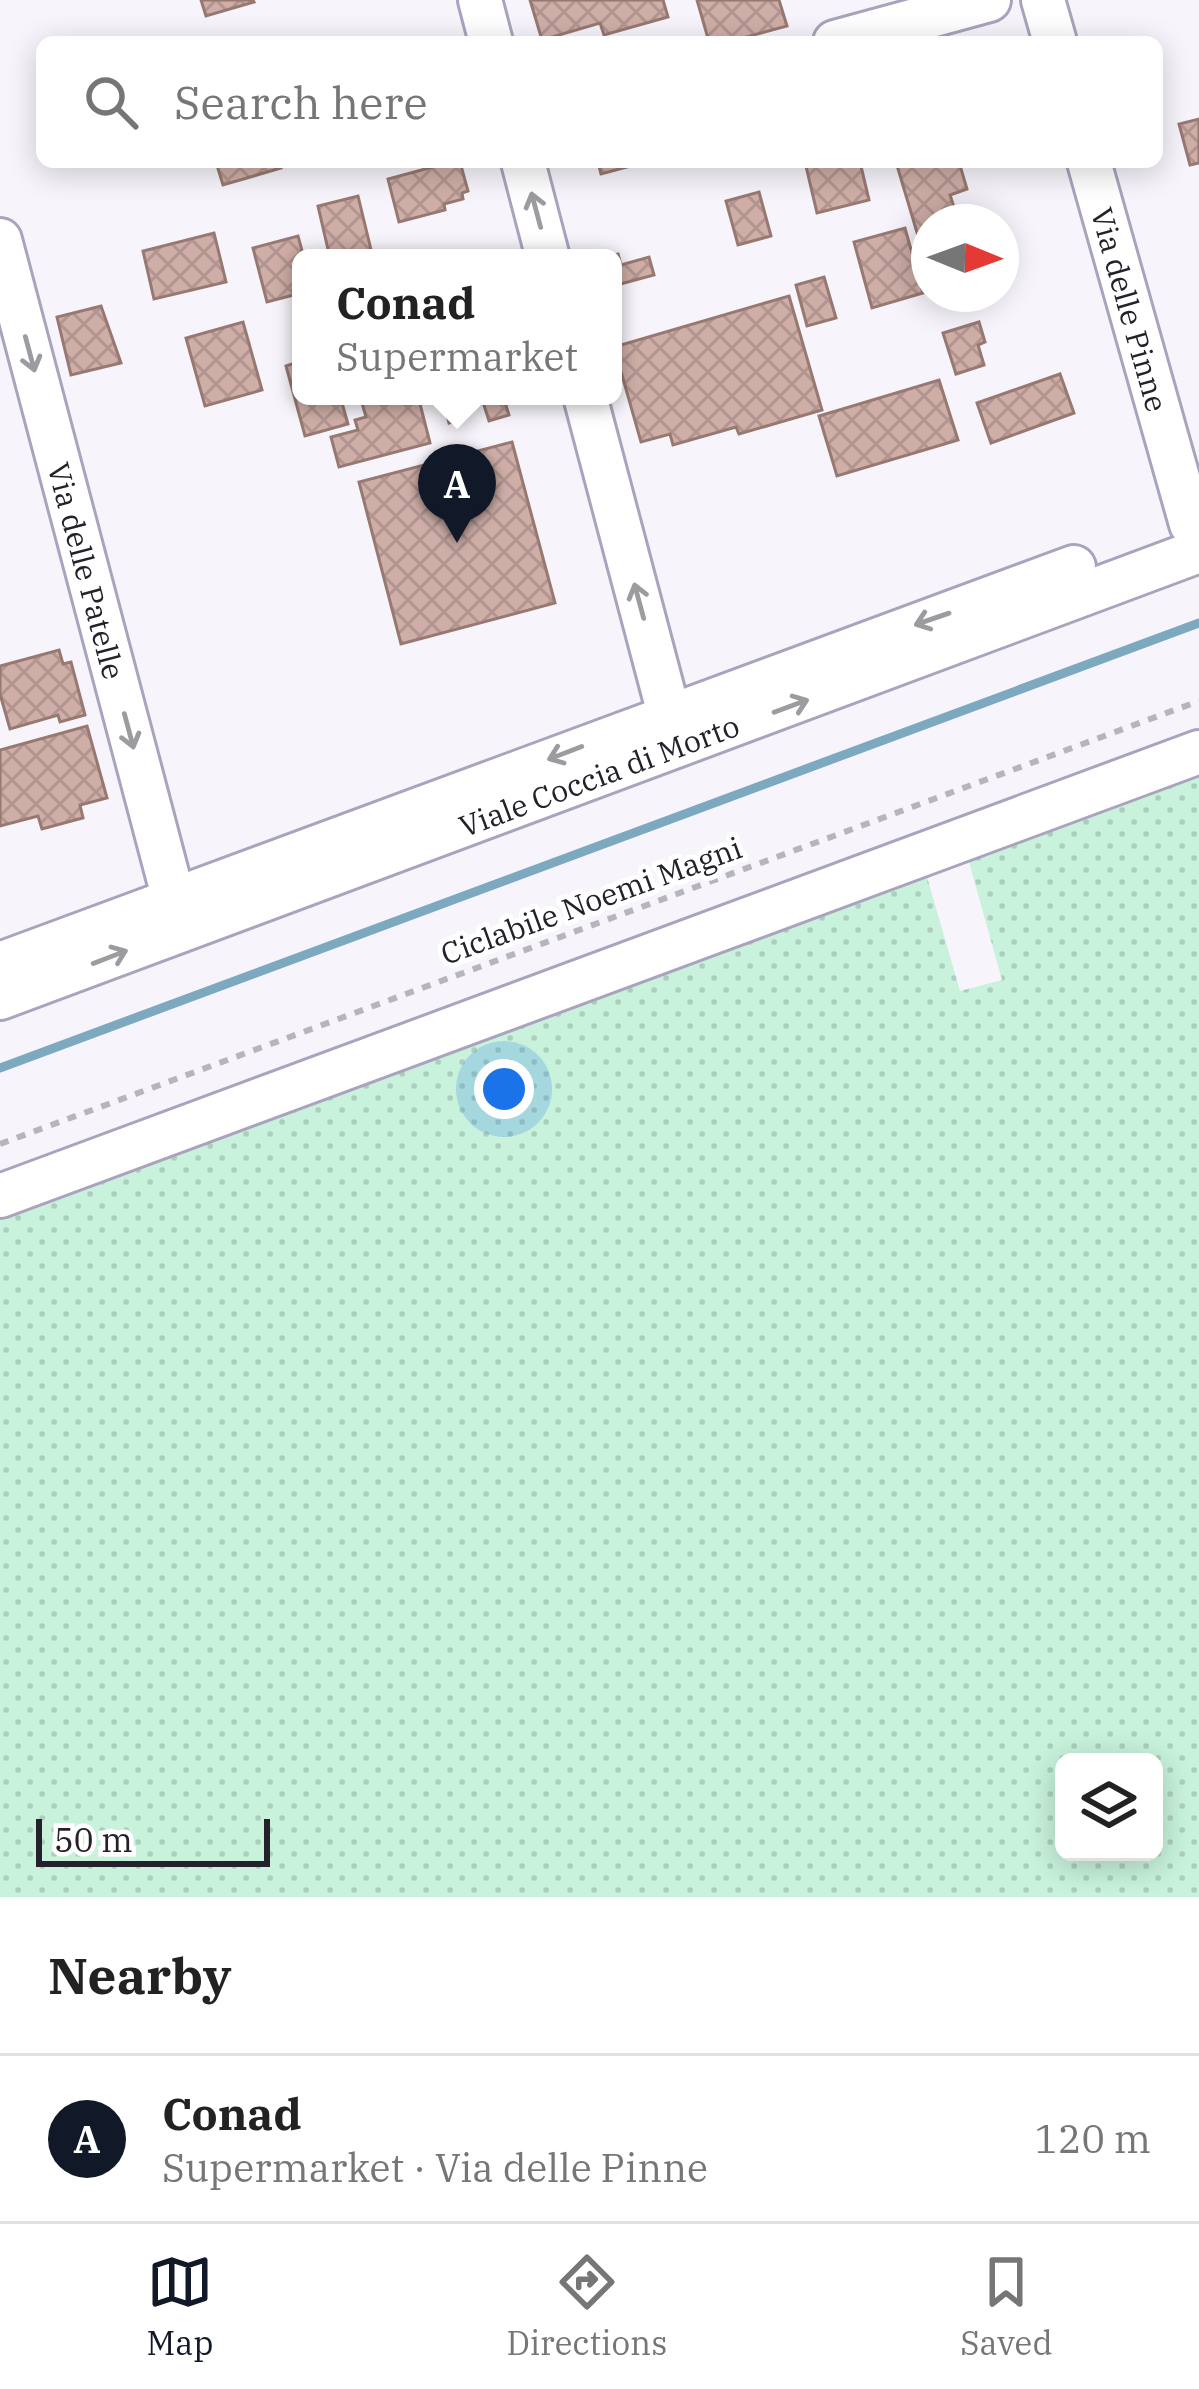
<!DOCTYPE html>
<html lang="en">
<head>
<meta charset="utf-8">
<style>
	:root { --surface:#fff; --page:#f6f6f6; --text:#222; --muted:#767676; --line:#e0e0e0; --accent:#111827 }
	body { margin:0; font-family:"IBM Plex Serif",serif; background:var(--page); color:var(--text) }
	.controls { position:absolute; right:36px; bottom:36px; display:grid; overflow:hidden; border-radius:18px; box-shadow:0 6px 30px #0003 }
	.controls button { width:108px; height:108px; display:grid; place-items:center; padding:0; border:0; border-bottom:3px solid var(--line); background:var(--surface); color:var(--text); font:60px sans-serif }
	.compass { position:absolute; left:911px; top:204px; width:108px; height:108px; border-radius:50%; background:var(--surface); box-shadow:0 6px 30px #0003; rotate:91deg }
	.scale { position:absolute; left:36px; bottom:30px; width:234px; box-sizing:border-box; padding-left:12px; border:6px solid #24212b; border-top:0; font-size:33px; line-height:42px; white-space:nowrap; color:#24212b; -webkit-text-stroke:9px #fff; paint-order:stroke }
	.you { position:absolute; left:504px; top:1089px; width:42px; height:42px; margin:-30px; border:9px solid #fff; border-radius:50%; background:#1a73e8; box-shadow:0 0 0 18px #1a73e833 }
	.badge { display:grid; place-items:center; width:78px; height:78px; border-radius:50%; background:var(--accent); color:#fff; font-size:39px; font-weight:700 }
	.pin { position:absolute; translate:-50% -99px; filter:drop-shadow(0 3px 6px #0008) }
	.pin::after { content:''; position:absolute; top:63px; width:42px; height:36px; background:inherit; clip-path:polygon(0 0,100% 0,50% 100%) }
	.popup { position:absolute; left:292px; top:249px; width:330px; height:156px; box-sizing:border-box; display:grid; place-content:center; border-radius:18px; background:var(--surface); filter:drop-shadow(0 3px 9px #0005); font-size:39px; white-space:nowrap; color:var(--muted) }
	.popup b { font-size:45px; color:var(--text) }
	.popup::after { content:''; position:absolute; left:50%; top:100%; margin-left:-24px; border:24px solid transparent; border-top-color:var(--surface) }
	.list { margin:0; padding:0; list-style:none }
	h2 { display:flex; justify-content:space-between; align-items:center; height:156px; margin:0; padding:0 48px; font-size:51px }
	h2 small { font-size:39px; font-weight:400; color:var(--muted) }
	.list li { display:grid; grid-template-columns:78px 1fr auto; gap:36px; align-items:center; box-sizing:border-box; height:168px; padding:0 48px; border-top:3px solid var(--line) }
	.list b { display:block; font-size:45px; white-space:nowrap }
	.list p { margin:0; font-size:39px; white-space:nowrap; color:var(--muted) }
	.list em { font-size:39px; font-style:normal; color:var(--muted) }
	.icon { flex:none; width:66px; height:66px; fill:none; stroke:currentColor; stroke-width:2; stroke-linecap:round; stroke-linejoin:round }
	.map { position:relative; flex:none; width:1199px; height:1897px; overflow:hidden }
	.search { position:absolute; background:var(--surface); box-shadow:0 6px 30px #0003; left:36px; right:36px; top:36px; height:132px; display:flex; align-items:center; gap:30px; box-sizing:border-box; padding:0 42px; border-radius:18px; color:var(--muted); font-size:45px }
	.sheet { height:324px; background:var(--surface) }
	nav { display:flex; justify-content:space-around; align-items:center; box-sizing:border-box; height:168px; border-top:3px solid var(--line); background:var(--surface); font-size:33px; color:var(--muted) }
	nav a { display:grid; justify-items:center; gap:6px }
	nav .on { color:var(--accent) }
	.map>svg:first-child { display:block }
</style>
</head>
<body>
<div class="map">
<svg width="1199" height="1897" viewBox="0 0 1199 1897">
	<defs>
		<pattern id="grass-dots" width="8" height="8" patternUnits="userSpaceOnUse" patternTransform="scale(3)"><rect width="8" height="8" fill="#c8f2dc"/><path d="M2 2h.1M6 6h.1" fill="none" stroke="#accfbd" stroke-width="1.8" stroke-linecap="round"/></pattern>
		<pattern id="building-cross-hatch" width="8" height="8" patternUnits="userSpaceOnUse" patternTransform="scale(3)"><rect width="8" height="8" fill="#cfaea7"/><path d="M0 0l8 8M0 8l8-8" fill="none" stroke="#b29590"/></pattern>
	</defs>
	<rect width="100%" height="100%" fill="#f7f5fb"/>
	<path fill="url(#grass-dots)" fill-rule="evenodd" d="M1199,762V1897H0V1204L923,863L960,991L1002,980L965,848ZM1064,1762H1154V1852H1064Z"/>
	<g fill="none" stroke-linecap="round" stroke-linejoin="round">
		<path stroke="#7ca9bf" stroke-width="9" d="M0,1068L1199,623"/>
	</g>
	<g fill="url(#building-cross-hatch)" stroke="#977972" stroke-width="3">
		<path d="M201,0H253L254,2L206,16Z"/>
		<path d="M530,0H663L668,17L604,35L600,23L542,40Z"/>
		<path d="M697,0H779L787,26L728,42H709Z"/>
		<path d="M1199,119V163L1190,165L1179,124Z"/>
		<path d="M216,162H279L281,168L223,185Z"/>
		<path d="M451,162H460L468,191L462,193L463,199L444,204L445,210L399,222L388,179Z"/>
		<path d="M598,162H625L627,167L601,174Z"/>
		<path d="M805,162H860L869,200L817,213Z"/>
		<path d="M896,162H959L967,189L950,195L956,213L949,215L950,222H929V244L921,246Z"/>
		<path d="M759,192L771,236L738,245L726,201Z"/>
		<path d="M358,196L373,258H330L318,206Z"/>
		<path d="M905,228L923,293L872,308L854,242Z"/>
		<path d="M214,233L226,282L154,299L143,251Z"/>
		<path d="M298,236L304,258H301V293L267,302L253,248Z"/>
		<path d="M618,254L621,265L649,257L654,275L613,286V258H602Z"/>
		<path d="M824,277L836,318L807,326L796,285Z"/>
		<path d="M789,296L822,410L739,434L736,427L673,445L670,434L641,442L614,347Z"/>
		<path d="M101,306L121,363L71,375L57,317Z"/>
		<path d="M243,322L262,390L205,406L186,338Z"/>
		<path d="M979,322L985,342L978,345L984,365L956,374L943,333Z"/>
		<path d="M301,361V396H340L348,424L305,436L286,366Z"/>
		<path d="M1060,374L1074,413L991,443L977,403Z"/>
		<path d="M939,380L958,440L837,476L819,416Z"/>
		<path d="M360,396H418L430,443L339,467L331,437L358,430L355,420L366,417Z"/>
		<path d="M442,396H517V398L505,402L509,415L489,421L483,402L458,409L461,419L449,423Z"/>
		<path d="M512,442L555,603L401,644L359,482Z"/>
		<path d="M59,650L63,664L71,662L85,715L60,722L58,715L10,729L0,694V666Z"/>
		<path d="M87,726L107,798L80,805L83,818L42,829L38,816L0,826V750Z"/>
	</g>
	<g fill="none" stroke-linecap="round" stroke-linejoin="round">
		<g stroke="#aba3be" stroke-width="48">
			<g id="minor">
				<path d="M480,0L491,42"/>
				<path d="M1043,0L1055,42"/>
				<path d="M835,42L989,0"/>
				<path d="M523,162L548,258"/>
				<path id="s1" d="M1089,162L1191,524"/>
				<path id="s2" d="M0,240L174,900"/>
				<path d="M585,396L669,714"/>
				<path d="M0,964L1074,567"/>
				<path id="s3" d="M0,998L1199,551"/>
				<path d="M0,1196L1199,752"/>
			</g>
		</g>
		<path stroke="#b7b5bc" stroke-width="6" stroke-dasharray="9 9" stroke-linecap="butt" d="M0,1144L1199,701"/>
		<use href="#minor" stroke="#fff" stroke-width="42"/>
	</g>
	<defs><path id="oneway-shaft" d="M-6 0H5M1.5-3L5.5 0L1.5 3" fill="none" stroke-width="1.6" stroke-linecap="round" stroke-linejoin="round" transform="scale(3)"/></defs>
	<g stroke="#9c9ba0">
		<use href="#oneway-shaft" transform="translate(536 210) rotate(-105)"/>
		<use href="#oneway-shaft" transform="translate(30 354) rotate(75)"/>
		<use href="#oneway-shaft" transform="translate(639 601) rotate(-105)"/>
		<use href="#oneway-shaft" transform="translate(932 619) rotate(161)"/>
		<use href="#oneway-shaft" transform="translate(791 706) rotate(-20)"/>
		<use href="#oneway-shaft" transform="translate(129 731) rotate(75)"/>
		<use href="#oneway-shaft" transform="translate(565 753) rotate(159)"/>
		<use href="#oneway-shaft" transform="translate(110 957) rotate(-21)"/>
	</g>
	<g text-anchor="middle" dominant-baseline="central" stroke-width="10" stroke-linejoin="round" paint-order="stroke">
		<g font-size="30" fill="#24212b" stroke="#fff">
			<text stroke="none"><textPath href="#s1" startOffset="153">Via delle Pinne</textPath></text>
			<text stroke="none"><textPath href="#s2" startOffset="342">Via delle Patelle</textPath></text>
			<text stroke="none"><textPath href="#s3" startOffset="639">Viale Coccia di Morto</textPath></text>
			<text transform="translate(591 900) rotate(-20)">Ciclabile Noemi Magni</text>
		</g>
	</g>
</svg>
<div class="controls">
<button><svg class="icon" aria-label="layers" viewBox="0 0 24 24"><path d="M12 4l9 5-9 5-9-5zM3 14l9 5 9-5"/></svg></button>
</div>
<svg class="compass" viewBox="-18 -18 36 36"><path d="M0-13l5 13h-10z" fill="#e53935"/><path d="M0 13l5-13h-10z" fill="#767676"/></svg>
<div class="scale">50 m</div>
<div class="you"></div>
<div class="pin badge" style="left:457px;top:543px">A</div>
<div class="popup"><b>Conad</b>Supermarket</div>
<div class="search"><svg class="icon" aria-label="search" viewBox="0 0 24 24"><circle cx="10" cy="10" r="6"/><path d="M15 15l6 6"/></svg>Search here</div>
</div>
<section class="sheet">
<h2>Nearby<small></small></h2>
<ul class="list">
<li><span class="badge">A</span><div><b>Conad</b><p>Supermarket · Via delle Pinne</p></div><em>120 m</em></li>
</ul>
</section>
<nav>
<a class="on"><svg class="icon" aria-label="map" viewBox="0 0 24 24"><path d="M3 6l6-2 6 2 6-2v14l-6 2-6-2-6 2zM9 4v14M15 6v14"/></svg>Map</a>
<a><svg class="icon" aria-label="directions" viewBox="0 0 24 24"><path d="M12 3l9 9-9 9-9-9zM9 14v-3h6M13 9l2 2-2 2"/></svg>Directions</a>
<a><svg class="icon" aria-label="saved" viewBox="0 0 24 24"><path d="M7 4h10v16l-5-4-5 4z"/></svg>Saved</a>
</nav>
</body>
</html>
